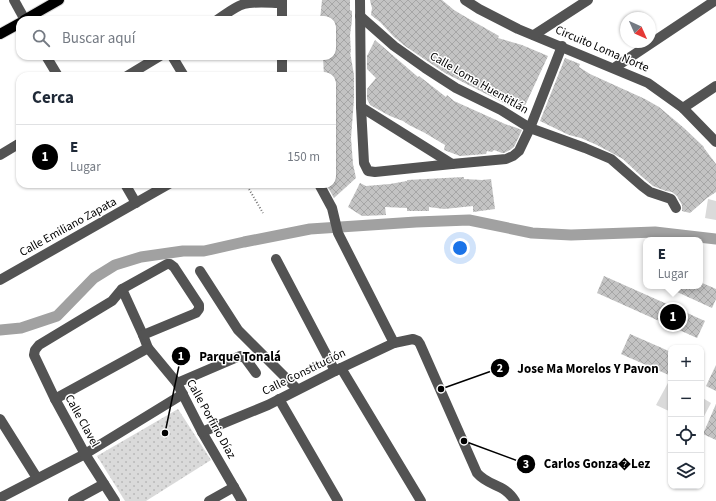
<!DOCTYPE html>
<html lang="es">
<head>
<meta charset="utf-8">
<style>
	:root { --surface:#fff; --page:#f6f6f7; --text:#1f2937; --muted:#747a83; --line:#e0e1e3; --accent:#000 }
	body { margin:0; font-family:"Source Sans 3",sans-serif; background:var(--page); color:var(--text) }
	.controls { position:absolute; right:12px; bottom:12px; display:grid; overflow:hidden; border-radius:8px; box-shadow:0 1px 3px #0004 }
	.controls button { width:36px; height:36px; display:grid; place-items:center; padding:0; border:0; border-bottom:1px solid var(--line); background:var(--surface); color:var(--text); font:20px sans-serif }
	.compass { position:absolute; left:620px; top:12px; width:36px; height:36px; border-radius:50%; background:var(--surface); box-shadow:0 1px 3px #0004; rotate:135deg }
	.you { position:absolute; left:460px; top:248px; width:14px; height:14px; margin:-10px; border:3px solid #fff; border-radius:50%; background:#1a73e8; box-shadow:0 0 0 6px #1a73e833 }
	.badge { display:grid; place-items:center; width:26px; height:26px; border-radius:50%; background:var(--accent); color:#fff; font-size:13px; font-weight:700 }
	.pin { position:absolute; translate:-50% -50%; border:2px solid #fff; box-shadow:0 1px 4px #0006 }
	.popup { position:absolute; left:643px; top:237px; width:60px; height:52px; box-sizing:border-box; display:grid; place-content:center; border-radius:8px; background:var(--surface); filter:drop-shadow(0 1px 3px #0005); font-size:13px; white-space:nowrap; color:var(--muted) }
	.popup b { font-size:15px; color:var(--text) }
	.popup::after { content:''; position:absolute; left:50%; top:100%; margin-left:-8px; border:8px solid transparent; border-top-color:var(--surface) }
	.list { margin:0; padding:0; list-style:none }
	h2 { display:flex; justify-content:space-between; align-items:center; height:52px; margin:0; padding:0 16px; font-size:17px }
	h2 small { font-size:13px; font-weight:400; color:var(--muted) }
	.list li { display:grid; grid-template-columns:26px 1fr auto; gap:12px; align-items:center; box-sizing:border-box; height:64px; padding:0 16px; border-top:1px solid var(--line) }
	.list b { display:block; font-size:15px; white-space:nowrap }
	.list p { margin:0; font-size:13px; white-space:nowrap; color:var(--muted) }
	.list em { font-size:13px; font-style:normal; color:var(--muted) }
	.icon { flex:none; width:22px; height:22px; fill:none; stroke:currentColor; stroke-width:2; stroke-linecap:round; stroke-linejoin:round }
	.map { position:relative; flex:none; width:716px; height:501px; overflow:hidden }
	.search { position:absolute; background:var(--surface); box-shadow:0 1px 3px #0004; left:16px; top:16px; width:320px; height:44px; display:flex; align-items:center; gap:10px; box-sizing:border-box; padding:0 14px; border-radius:12px; color:var(--muted); font-size:15px }
	.panel { position:absolute; background:var(--surface); box-shadow:0 1px 3px #0004; left:16px; top:72px; width:320px; height:116px; border-radius:12px }
	.map>svg:first-child { display:block }
</style>
</head>
<body>
<div class="map">
<svg width="716" height="501" viewBox="0 0 716 501">
	<defs>
		<pattern id="park-dots" width="8" height="8" patternUnits="userSpaceOnUse"><rect width="8" height="8" fill="#dadada"/><path d="M2 2h.1M6 6h.1" fill="none" stroke="#b9b9b9" stroke-width="1.8" stroke-linecap="round"/></pattern>
		<pattern id="building-cross-hatch" width="8" height="8" patternUnits="userSpaceOnUse"><rect width="8" height="8" fill="#c3c3c3"/><path d="M0 0l8 8M0 8l8-8" fill="none" stroke="#a6a6a6"/></pattern>
	</defs>
	<rect width="100%" height="100%" fill="#fff"/>
	<path fill="url(#park-dots)" d="M178,409L211,460L146,501H125L97,456Z"/>
	<g fill="#dadada">
		<path d="M708,199L716,201V220L705,218Z"/>
		<path d="M669,381L671,382V412L656,405Z"/>
		<path d="M701,397L711,403L701,422Z"/>
	</g>
	<g fill="none" stroke-linecap="round" stroke-linejoin="round">
		<path stroke="#a1a1a1" stroke-width="11" d="M0,330L21,328L57,316L94,278L115,265L141,257L183,251H204L244,242L310,229L416,222L469,220L532,233L571,235L655,232L716,239"/>
	</g>
	<g fill="url(#building-cross-hatch)">
		<path d="M322,0H350V10L352,11V20L350,35L351,53L350,52L354,75V99L351,138L353,164L356,178L334,198L326,184H332V76H324L323,56H332V20H320Z"/>
		<path d="M370,0H442L454,10L464,16L499,36L498,38L522,45L548,56L522,112L445,73L405,46L394,37L380,22L371,15L372,8Z"/>
		<path d="M375,40L418,77L419,76L446,97L447,95L454,101L505,124L517,128L522,130L514,147L510,150L504,153H502L494,150L492,152L487,151L486,154L460,156L444,150L445,145L425,133L409,125L403,121L390,116L370,105L367,99V89L376,78L367,69V56Z"/>
		<path d="M565,58L580,64L579,67L590,74L645,99L659,107L684,128L704,147V148L716,164V192L707,198L690,213L682,211V205L677,196L672,192L666,191L653,186L640,175L623,159L597,145L581,138L569,135L540,121Z"/>
		<path d="M464,177V179L482,180L491,179L495,209L473,212V206L444,209L429,207V211H407V208L385,207L386,215L362,216L348,207L360,183L366,186L390,184L407,181V180Z"/>
		<path d="M604,276L705,321L697,338L597,293Z"/>
		<path d="M700,282L716,289V299L712,308L664,286H700Z"/>
		<path d="M630,334L671,352V376L621,354Z"/>
		<path d="M716,365V391L706,386Z"/>
		<path d="M716,404V440L703,434Z"/>
	</g>
	<g fill="none" stroke-linecap="round" stroke-linejoin="round">
		<g stroke="#dbdbdb" stroke-width="12">
			<g id="major">
				<path d="M24,20L59,0"/>
				<path d="M0,34L20,23"/>
			</g>
		</g>
		<path stroke="#757575" stroke-width="2" stroke-dasharray="1 2" stroke-linecap="butt" d="M246,184L263,213"/>
		<g stroke="#535353" stroke-width="10">
			<path d="M14,0L25,20"/>
			<path d="M282,0V20"/>
			<path d="M360,0L361,107L364,163L368,171L375,172L452,164L506,159L513,156L519,151L530,128L562,46"/>
			<path d="M465,0L479,9L518,29L648,83L683,108L716,142"/>
			<path d="M360,16L394,46L425,68L456,88L501,110L530,128L585,148L611,159L642,186L650,192L671,199L676,208"/>
			<path d="M217,20C225,15 234,7 244,4C255,1 271,3 282,3"/>
			<path d="M534,35L588,0"/>
			<path d="M46,56L58,76"/>
			<path d="M172,56L184,76"/>
			<path d="M282,56V76"/>
			<path d="M614,68L716,0"/>
			<path d="M127,76L160,56"/>
			<path d="M361,107L452,164"/>
			<path d="M683,108L716,86"/>
			<path d="M0,155L20,143"/>
			<path d="M125,184L136,203"/>
			<path d="M319,184L332,208L338,233L394,343"/>
			<path d="M276,259L335,371"/>
			<path d="M200,271L238,330L297,389"/>
			<path d="M0,280L169,184"/>
			<path d="M122,289L143,335L148,348L177,383L202,432L242,501"/>
			<path d="M341,368L421,501"/>
			<path d="M177,383L240,356L245,358L256,373"/>
			<path d="M55,399L148,348"/>
			<path d="M279,399L338,501"/>
			<path d="M0,419L37,478"/>
			<path d="M202,432L268,405L341,368L394,343L413,339L418,341L420,344L477,473C489,487 504,483 515,501"/>
			<path d="M0,498L85,454L183,394"/>
			<path d="M73,501L104,484"/>
			<path d="M115,501L85,454L55,399L34,355L35,350L39,345L112,301L122,289L167,264H170L174,267L199,305V309L196,313L143,335"/>
			<path d="M209,501L234,487"/>
		</g>
		<use href="#major" stroke="#000" stroke-width="10"/>
	</g>
	<g text-anchor="middle" dominant-baseline="central" stroke-width="3" stroke-linejoin="round" paint-order="stroke">
		<g font-size="12" fill="#000" stroke="#fff">
			<text transform="translate(602 49) rotate(23)">Circuito Loma Norte</text>
			<text transform="translate(479 83) rotate(30)">Calle Loma Huentitlán</text>
			<text transform="translate(68 227) rotate(-29)">Calle Emiliano Zapata</text>
			<text transform="translate(304 372) rotate(-26)">Calle Constitución</text>
			<text transform="translate(211 419) rotate(61)">Calle Porfirio Díaz</text>
			<text transform="translate(82 421) rotate(61)">Calle Clavel</text>
		</g>
	</g>
	<path fill="none" stroke="#000" stroke-width="1.5" d="M165 433L181 356M441 389L500 368M464 441L526 464"/>
	<g fill="#000" stroke="#fff" stroke-width="1.5">
		<circle cx="165" cy="433" r="4"/>
		<circle cx="441" cy="389" r="4"/>
		<circle cx="464" cy="441" r="4"/>
		<circle cx="181" cy="356" r="10"/>
		<circle cx="500" cy="368" r="10"/>
		<circle cx="526" cy="464" r="10"/>
	</g>
	<g font-size="12" text-anchor="middle" font-weight="bold" fill="#fff">
		<text x="181" y="360">1</text>
		<text x="500" y="372">2</text>
		<text x="526" y="468">3</text>
	</g>
	<g font-size="13" text-anchor="middle" font-weight="bold" fill="#000" stroke="#fff" stroke-width="3" stroke-linejoin="round" paint-order="stroke">
		<text x="240" y="361">Parque Tonalá</text>
		<text x="588" y="373">Jose Ma Morelos Y Pavon</text>
		<text x="597" y="468">Carlos Gonza�Lez</text>
	</g>
</svg>
<div class="controls">
<button>+</button>
<button>−</button>
<button><svg class="icon" aria-label="locate" viewBox="0 0 24 24"><circle cx="12" cy="12" r="6"/><path d="M12 2v4M12 18v4M2 12h4M18 12h4"/></svg></button>
<button><svg class="icon" aria-label="layers" viewBox="0 0 24 24"><path d="M12 4l9 5-9 5-9-5zM3 14l9 5 9-5"/></svg></button>
</div>
<svg class="compass" viewBox="-18 -18 36 36"><path d="M0-13l5 13h-10z" fill="#e53935"/><path d="M0 13l5-13h-10z" fill="#747a83"/></svg>
<div class="you"></div>
<div class="pin badge" style="left:673px;top:317px">1</div>
<div class="popup"><b>E</b>Lugar</div>
<div class="search"><svg class="icon" aria-label="search" viewBox="0 0 24 24"><circle cx="10" cy="10" r="6"/><path d="M15 15l6 6"/></svg>Buscar aquí</div>
<section class="panel">
<h2>Cerca<small></small></h2>
<ul class="list">
<li><span class="badge">1</span><div><b>E</b><p>Lugar</p></div><em>150 m</em></li>
</ul>
</section>
</div>
</body>
</html>
